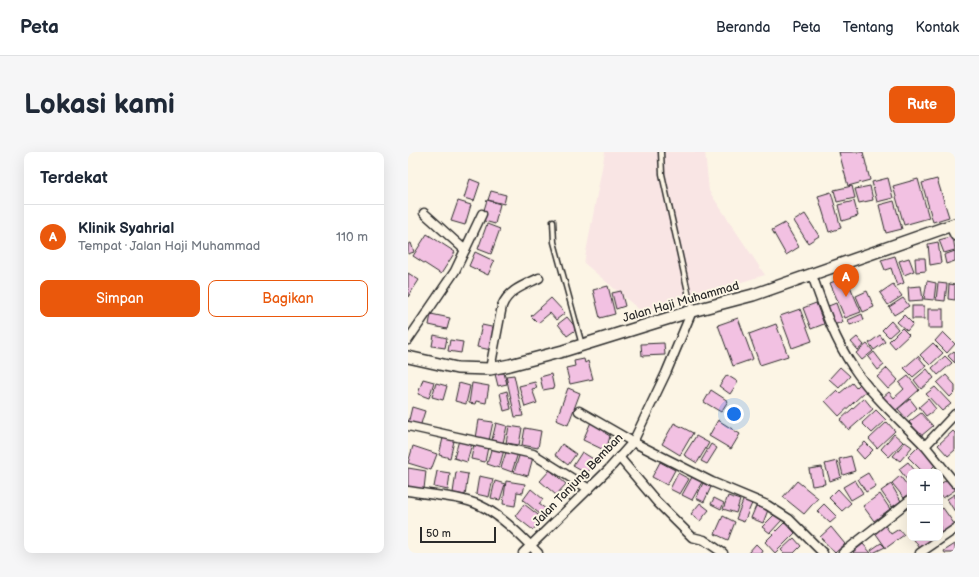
<!DOCTYPE html>
<html lang="id">
<head>
<meta charset="utf-8">
<style>
	:root { --surface:#fff; --page:#f6f6f7; --text:#1f2937; --muted:#747a83; --line:#e0e1e3; --accent:#ea580c }
	body { margin:0; font-family:"Balsamiq Sans",sans-serif; background:var(--page); color:var(--text) }
	.controls { position:absolute; right:12px; bottom:12px; display:grid; overflow:hidden; border-radius:8px; box-shadow:0 4px 16px #0002 }
	.controls button { width:36px; height:36px; display:grid; place-items:center; padding:0; border:0; border-bottom:1px solid var(--line); background:var(--surface); color:var(--text); font:20px sans-serif }
	.scale { position:absolute; left:12px; bottom:10px; width:76px; box-sizing:border-box; padding-left:4px; border:2px solid #2b2b2b; border-top:0; font-size:11px; line-height:14px; white-space:nowrap; color:#2b2b2b; -webkit-text-stroke:3px #fcf5e5; paint-order:stroke }
	.you { position:absolute; left:326px; top:262px; width:14px; height:14px; margin:-10px; border:3px solid #fff; border-radius:50%; background:#1a73e8; box-shadow:0 0 0 6px #1a73e833 }
	.badge { display:grid; place-items:center; width:26px; height:26px; border-radius:50%; background:var(--accent); color:#fff; font-size:13px; font-weight:700 }
	.pin { position:absolute; translate:-50% -33px; filter:drop-shadow(0 1px 2px #0008) }
	.pin::after { content:''; position:absolute; top:21px; width:14px; height:12px; background:inherit; clip-path:polygon(0 0,100% 0,50% 100%) }
	.list { margin:0; padding:0; list-style:none }
	h2 { display:flex; justify-content:space-between; align-items:center; height:52px; margin:0; padding:0 16px; font-size:17px }
	h2 small { font-size:13px; font-weight:400; color:var(--muted) }
	.list li { display:grid; grid-template-columns:26px 1fr auto; gap:12px; align-items:center; box-sizing:border-box; height:64px; padding:0 16px; border-top:1px solid var(--line) }
	.list b { display:block; font-size:15px; white-space:nowrap }
	.list p { margin:0; font-size:13px; white-space:nowrap; color:var(--muted) }
	.list em { font-size:13px; font-style:normal; color:var(--muted) }
	.actions { display:flex; gap:8px; padding:12px 16px }
	.actions a { flex:1; padding:9px 0; border:1px solid var(--accent); border-radius:8px; text-align:center; font-size:14px; color:var(--accent) }
	.actions .main { background:var(--accent); color:#fff }
	.map { position:relative; flex:none; width:547px; height:401px; overflow:hidden; border-radius:8px }
	header { display:flex; align-items:center; gap:24px; box-sizing:border-box; height:56px; padding:0 20px; background:var(--surface); border-bottom:1px solid var(--line) }
	header strong { font-size:19px }
	nav { display:flex; gap:22px; margin-inline-start:auto; font-size:14px }
	.intro { display:flex; align-items:center; justify-content:space-between; box-sizing:border-box; height:96px; padding:0 24px }
	h1 { margin:0; font-size:28px }
	.button { padding:10px 18px; border-radius:8px; background:var(--accent); color:#fff; font-size:14px; font-weight:700 }
	main { display:flex; gap:24px; padding:0 24px }
	aside { flex:1; background:var(--surface); border-radius:8px; box-shadow:0 4px 16px #0002 }
	.map>svg:first-child { display:block }
</style>
</head>
<body>
<header>
<strong>Peta</strong>
<nav><a>Beranda</a><a>Peta</a><a>Tentang</a><a>Kontak</a></nav>
</header>
<div class="intro"><h1>Lokasi kami</h1><a class="button">Rute</a></div>
<main>
<aside>
<h2>Terdekat<small></small></h2>
<ul class="list">
<li><span class="badge">A</span><div><b>Klinik Syahrial</b><p>Tempat · Jalan Haji Muhammad</p></div><em>110 m</em></li>
</ul>
<div class="actions"><a class="main">Simpan</a><a>Bagikan</a></div>
</aside>
<div class="map">
<svg width="547" height="401" viewBox="0 0 547 401">
	<rect width="100%" height="100%" fill="#fcf5e5"/>
	<filter id="ink" filterUnits="userSpaceOnUse"><feTurbulence type="fractalNoise" baseFrequency=".025" numOctaves="2"/><feDisplacementMap in="SourceGraphic" scale="8" xChannelSelector="R" yChannelSelector="G"/><feConvolveMatrix kernelMatrix="1 2 1 2 8 2 1 2 1" color-interpolation-filters="sRGB"/></filter>
	<g filter="url(#ink)">
		<path fill="#f9e5e4" d="M197,0H297L301,39L357,123L234,160L176,111Z"/>
		<g fill="#f2c1e2" stroke="#2b2b2b">
			<path d="M431,0H455L462,28L440,34Z"/>
			<path d="M480,26L485,46L469,50L464,30Z"/>
			<path d="M62,27L72,31L66,49L56,46Z"/>
			<path d="M510,27L521,66L496,73L485,34Z"/>
			<path d="M529,27L541,65L525,70L514,31Z"/>
			<path d="M444,34L447,46L429,50L426,38Z"/>
			<path d="M462,34L465,48L451,51L447,37Z"/>
			<path d="M83,39L98,43L96,52L80,48Z"/>
			<path d="M423,40L433,76L421,80L410,44Z"/>
			<path d="M79,48L92,52L87,72L73,68Z"/>
			<path d="M50,49L63,53L57,73L43,69Z"/>
			<path d="M446,49L450,64L434,69L430,53Z"/>
			<path d="M486,49L494,77L478,81L471,53Z"/>
			<path d="M397,62L411,84L400,91L386,69Z"/>
			<path d="M377,71L391,95L378,103L364,78Z"/>
			<path d="M79,72L92,77L83,102L70,97Z"/>
			<path d="M19,82L47,100L33,122L5,104Z"/>
			<path d="M545,84L547,98L536,101L531,88Z"/>
			<path d="M530,90L533,111L522,113L520,92Z"/>
			<path d="M3,91L6,100L0,102V92Z"/>
			<path d="M547,99V109L538,112L536,103Z"/>
			<path d="M67,100L86,109L80,123L61,114Z"/>
			<path d="M487,104L496,131L489,134L483,116L477,118L473,108Z"/>
			<path d="M501,106L506,119L496,123L491,109Z"/>
			<path d="M507,106H517L518,119L508,120Z"/>
			<path d="M0,121L11,128L0,145Z"/>
			<path d="M438,125L453,160L437,166L422,131Z"/>
			<path d="M519,129L528,131L526,148L516,147Z"/>
			<path d="M530,131L539,132L537,149L528,148Z"/>
			<path d="M485,132L494,144L480,153L472,141Z"/>
			<path d="M541,132L547,133V148L540,147Z"/>
			<path d="M200,134L207,162L192,166L185,138Z"/>
			<path d="M513,134L515,148L501,149L500,135Z"/>
			<path d="M213,139L217,154L208,157L204,141Z"/>
			<path d="M459,139L466,155L455,160L448,144Z"/>
			<path d="M143,146L157,161L148,168L142,161L130,171L123,164Z"/>
			<path d="M495,146L501,154L486,163L481,155Z"/>
			<path d="M408,151L416,172L403,177L395,156Z"/>
			<path d="M428,151L435,170L425,173L418,155Z"/>
			<rect x="504" y="154" width="12" height="13"/>
			<path d="M392,157L404,189L384,196L372,164Z"/>
			<rect x="520" y="157" width="15" height="19"/>
			<path d="M23,162L42,166L39,177L21,173Z"/>
			<path d="M454,162L456,168L442,173L440,168Z"/>
			<path d="M496,163L505,172L499,179L489,170Z"/>
			<path d="M159,165L169,177L159,184L150,172Z"/>
			<path d="M330,166L345,207L325,214L310,173Z"/>
			<path d="M483,169L490,177L481,185L474,178Z"/>
			<path d="M368,172L380,204L352,213L341,182Z"/>
			<path d="M74,173L88,176L83,198L69,195Z"/>
			<path d="M494,176L501,183L487,196L481,189Z"/>
			<path d="M535,180L547,192L539,201L527,189Z"/>
			<path d="M26,183L39,186L37,196L24,194Z"/>
			<path d="M472,183L477,190L466,198L461,191Z"/>
			<path d="M449,185L456,193L450,198L443,190Z"/>
			<path d="M42,188L55,190L53,201L40,199Z"/>
			<path d="M256,191L257,203L234,204L233,192Z"/>
			<path d="M525,191L535,201L522,213L512,203Z"/>
			<path d="M459,192L465,199L454,208L448,201Z"/>
			<path d="M546,199L547,200V211L540,204Z"/>
			<path d="M466,200L476,213L470,218L460,205Z"/>
			<path d="M510,204L518,214L505,225L496,216Z"/>
			<path d="M537,204L544,211L530,223L524,216Z"/>
			<path d="M176,207L177,211L180,209L185,227L162,232L158,216L167,214L166,209Z"/>
			<path d="M432,215L442,224L431,236L421,227Z"/>
			<path d="M479,216L490,228L480,237L469,225Z"/>
			<path d="M519,217L526,226L513,237L506,228Z"/>
			<path d="M96,221L99,232L90,234L87,222Z"/>
			<path d="M143,222L146,236L135,238L132,225Z"/>
			<path d="M106,223L115,264L107,265L98,224Z"/>
			<path d="M319,223L330,230L322,242L311,234Z"/>
			<path d="M538,223L547,233V240L542,245L529,231Z"/>
			<path d="M500,224L511,238L487,259L475,245L481,240L486,246L496,237L491,231Z"/>
			<path d="M15,227L26,230L21,246L10,242Z"/>
			<path d="M127,230L129,236L124,237L129,251L117,255L111,234Z"/>
			<path d="M28,231L39,234L35,248L24,245Z"/>
			<path d="M51,231L62,234L58,252L47,249Z"/>
			<path d="M64,231L81,234L78,251L68,249L67,252L61,251Z"/>
			<path d="M444,231L448,236L453,231L459,238L431,264L417,249L429,238L432,241Z"/>
			<path d="M527,235L543,252L534,259L518,242Z"/>
			<path d="M160,236L172,241L160,273L148,268Z"/>
			<path d="M303,238L320,249L313,260L296,250Z"/>
			<path d="M99,239L103,257L96,259L92,241Z"/>
			<path d="M456,246L465,257L441,278L432,268Z"/>
			<path d="M502,247L509,256L498,266L490,257Z"/>
			<path d="M520,247L528,257L518,264L511,255Z"/>
			<path d="M4,255L17,259L12,275L0,272Z"/>
			<path d="M468,258L478,268L464,281L454,271Z"/>
			<path d="M513,261L525,274L513,284L501,270Z"/>
			<path d="M71,268L85,270L81,289L68,286Z"/>
			<path d="M310,268L332,282L323,297L301,284Z"/>
			<path d="M183,270L198,277L197,281L202,284L198,299L175,288Z"/>
			<path d="M479,270L487,279L469,296L461,287Z"/>
			<path d="M88,271L99,274L95,291L84,288Z"/>
			<path d="M266,271L285,281L272,303L254,292Z"/>
			<path d="M101,274L114,276L111,293L98,291Z"/>
			<path d="M117,276L133,279L130,296L114,293Z"/>
			<path d="M545,279L547,281V298L540,304L530,293Z"/>
			<path d="M486,282L495,290L481,305L473,297Z"/>
			<path d="M288,284L301,291L289,311L276,303Z"/>
			<path d="M35,286L46,289L42,306L31,303Z"/>
			<path d="M51,288L64,291L59,310L46,306Z"/>
			<path d="M457,290L465,298L456,307L448,298Z"/>
			<path d="M497,290L504,295L492,309L485,304Z"/>
			<path d="M66,292L80,295L77,310L63,307Z"/>
			<path d="M154,292L168,302L160,313L147,303Z"/>
			<path d="M303,292L309,296L299,312L293,309Z"/>
			<path d="M512,293L529,311L520,320H515L500,305Z"/>
			<path d="M5,294L29,302L23,318L0,311Z"/>
			<path d="M84,294L96,298L91,316L79,312Z"/>
			<path d="M99,297L110,301L104,320L93,316Z"/>
			<path d="M174,300L187,308L179,322L165,314Z"/>
			<path d="M112,301L125,305L120,324L106,320Z"/>
			<path d="M443,304L447,319L435,323L431,307Z"/>
			<path d="M429,309L433,325L422,329L417,312Z"/>
			<path d="M252,310L267,318L259,333L244,325Z"/>
			<path d="M500,310L508,320H502V332L491,317Z"/>
			<path d="M414,315L417,332L404,334L401,317Z"/>
			<path d="M0,316L18,319L16,337L0,335Z"/>
			<path d="M142,318L158,332L148,343L132,329Z"/>
			<path d="M29,319L42,321L40,338L26,335Z"/>
			<path d="M48,320L60,322L57,343L45,341Z"/>
			<path d="M270,321L281,327L272,342L262,337Z"/>
			<path d="M460,321L468,334L458,340L450,327Z"/>
			<path d="M71,324L85,327L81,345L68,342Z"/>
			<path d="M492,324L502,337V341L496,346L484,331Z"/>
			<path d="M284,325L294,330L284,348L274,343Z"/>
			<path d="M542,326L547,333V338L535,346L532,342V332Z"/>
			<path d="M447,328L455,341L443,348L435,335Z"/>
			<path d="M87,329L97,332L92,348L83,346Z"/>
			<path d="M98,329L117,332L115,341L109,340L107,354L95,352Z"/>
			<path d="M389,329L410,346L396,362L375,345Z"/>
			<path d="M295,331L303,335L296,350L288,346Z"/>
			<path d="M483,332L493,349L484,355L473,339Z"/>
			<path d="M123,337L135,347L131,352L138,357L133,363L115,348Z"/>
			<path d="M430,337L443,351L434,359L421,346Z"/>
			<path d="M472,342L482,357L466,369L455,354Z"/>
			<path d="M547,342V360L539,347Z"/>
			<path d="M320,344L332,348L328,361L315,357Z"/>
			<path d="M306,346L316,351L313,357L303,352Z"/>
			<path d="M336,346L345,349L336,370L328,367Z"/>
			<path d="M292,351L301,358L292,369L283,362Z"/>
			<path d="M116,352L134,366L125,378L107,364Z"/>
			<path d="M416,352L429,365L422,371L409,359Z"/>
			<path d="M348,354L360,358L355,371L343,366Z"/>
			<path d="M535,356L547,373L534,384L532,381V358Z"/>
			<path d="M367,362L374,368L362,381L354,375Z"/>
			<path d="M315,364L327,370L320,388L307,382Z"/>
			<path d="M377,370L387,381L367,401L357,390Z"/>
			<path d="M476,372L483,382L491,377L496,383L478,396L466,379Z"/>
			<path d="M423,375L437,392L427,401L412,385Z"/>
			<path d="M386,386L393,394L386,401H376L373,398Z"/>
			<path d="M505,386H531L513,398Z"/>
			<path d="M473,391L477,395L465,401L463,398Z"/>
			<path d="M348,392L355,399L354,401H340Z"/>
			<path d="M455,392L463,401H446L445,400Z"/>
			<path d="M547,392V401H537L536,399Z"/>
		</g>
		<g fill="none" stroke-linecap="round" stroke-linejoin="round">
			<g stroke="#2b2b2b" stroke-width="7">
				<g id="service">
					<path d="M253,0L254,22L284,158"/>
					<path d="M145,69L146,90L174,193"/>
				</g>
			</g>
			<g stroke="#2b2b2b" stroke-width="11">
				<g id="minor">
					<path d="M16,61L57,98"/>
					<path d="M542,74L547,84"/>
					<path d="M404,123C415,154 426,187 445,215C464,244 493,269 517,294"/>
					<path d="M0,188L47,119L74,62"/>
					<path d="M82,217L94,154C100,138 117,133 131,126"/>
					<path d="M171,259L225,290L304,330L359,353L381,367L415,401"/>
					<path d="M547,262L517,294L547,331"/>
					<path d="M0,274L125,302L181,337"/>
					<path d="M211,305L249,350L284,385L296,388L315,401"/>
					<path d="M0,339C22,343 53,344 73,354C94,364 113,384 130,401"/>
					<path d="M115,401L201,317L225,290L258,221L284,159"/>
					<path d="M435,401L502,348"/>
					<path d="M512,401L547,377"/>
				</g>
			</g>
			<g stroke="#2b2b2b" stroke-width="14">
				<path id="tertiary" d="M0,205L49,216L82,217L102,213L155,199L284,159L345,143L547,72"/>
			</g>
			<use href="#service" stroke="#fcf5e5" stroke-width="4"/>
			<use href="#minor" stroke="#fcf5e5" stroke-width="8"/>
			<use href="#tertiary" stroke="#fcf5e5" stroke-width="11"/>
		</g>
	</g>
	<g text-anchor="middle" dominant-baseline="central" stroke-width="4" stroke-linejoin="round" paint-order="stroke">
		<g font-size="12" fill="#2b2b2b" stroke="#fcf5e5">
			<text transform="translate(273 150) rotate(-16)">Jalan Haji Muhammad</text>
			<text transform="translate(170 328) rotate(-46)">Jalan Tanjung Bemban</text>
		</g>
	</g>
</svg>
<div class="controls">
<button>+</button>
<button>−</button>
</div>
<div class="scale">50 m</div>
<div class="you"></div>
<div class="pin badge" style="left:438px;top:145px">A</div>
</div>
</main>
</body>
</html>
